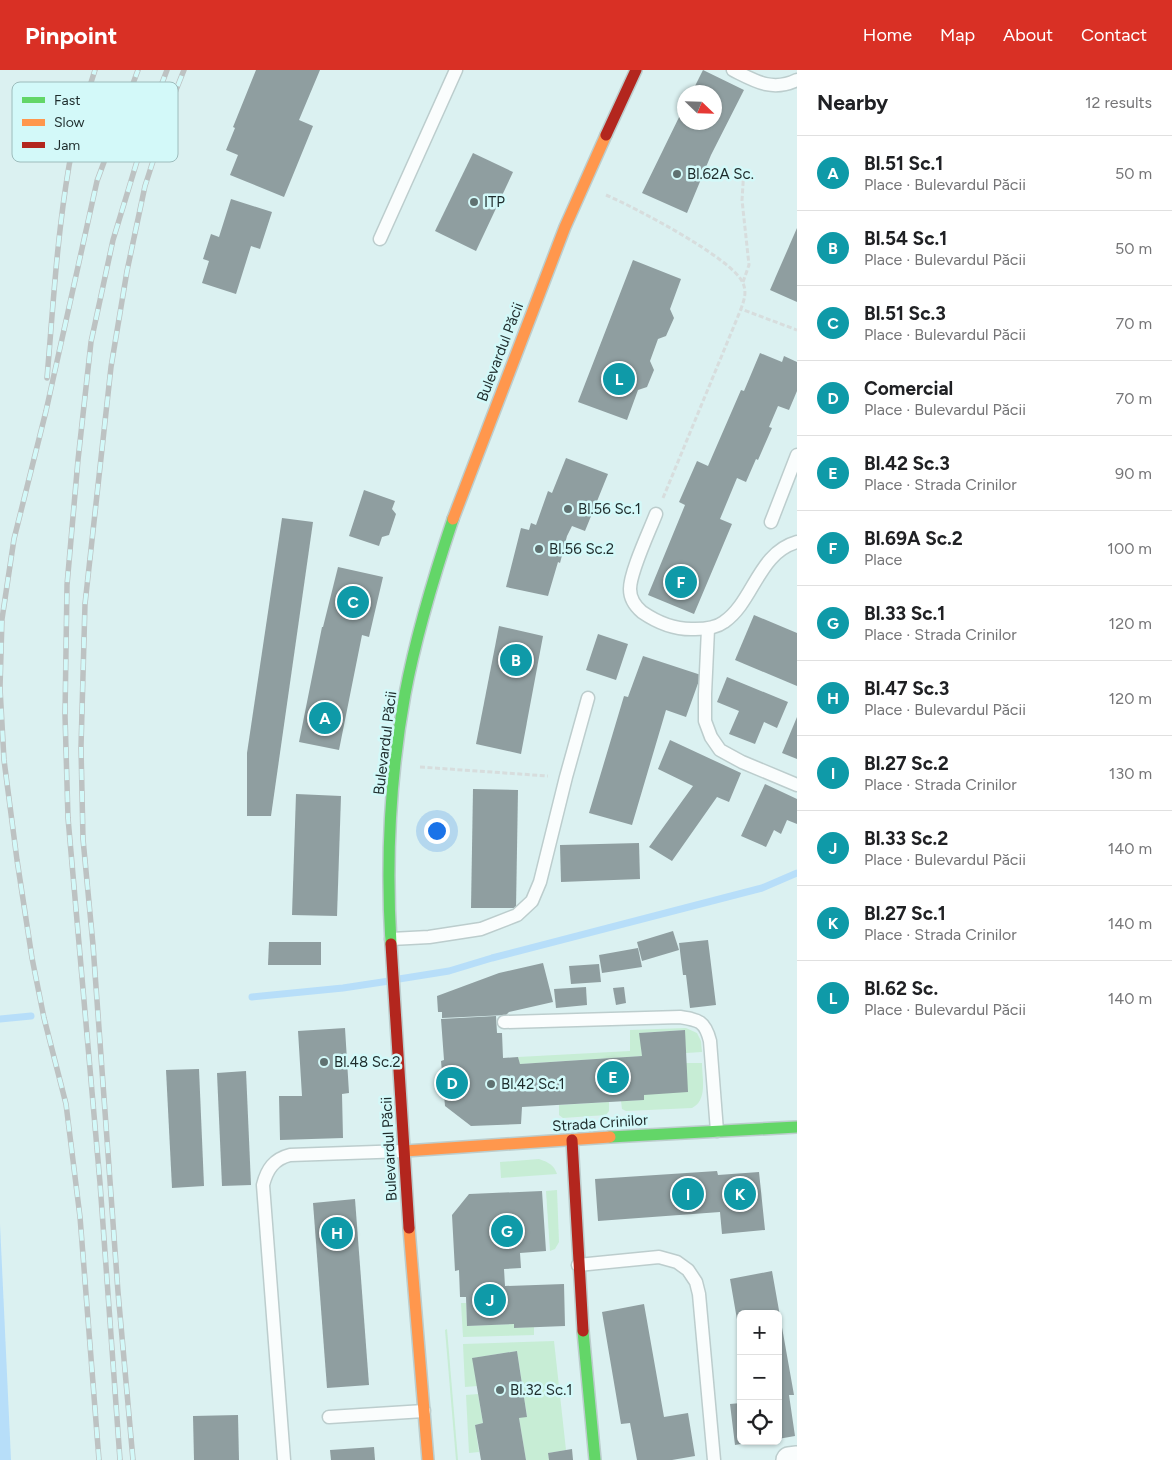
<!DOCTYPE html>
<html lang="en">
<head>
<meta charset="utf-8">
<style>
	:root { --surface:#fff; --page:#f6f6f6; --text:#202124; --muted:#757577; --line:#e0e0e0; --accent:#d93025 }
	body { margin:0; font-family:Figtree,sans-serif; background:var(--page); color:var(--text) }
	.controls { position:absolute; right:15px; bottom:15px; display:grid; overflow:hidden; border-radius:8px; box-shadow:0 1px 4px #0004 }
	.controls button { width:45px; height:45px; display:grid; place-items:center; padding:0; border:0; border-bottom:1px solid var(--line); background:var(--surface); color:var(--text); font:25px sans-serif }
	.compass { position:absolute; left:677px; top:15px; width:45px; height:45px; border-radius:50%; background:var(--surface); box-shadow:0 1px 4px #0004; rotate:113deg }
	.you { position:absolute; left:436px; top:760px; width:18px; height:18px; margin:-12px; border:4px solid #fff; border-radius:50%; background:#1a73e8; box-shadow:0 0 0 8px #1a73e833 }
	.badge { display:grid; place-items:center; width:32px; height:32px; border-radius:50%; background:var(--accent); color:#fff; font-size:16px; font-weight:700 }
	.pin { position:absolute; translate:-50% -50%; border:2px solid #fff; box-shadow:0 1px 5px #0006 }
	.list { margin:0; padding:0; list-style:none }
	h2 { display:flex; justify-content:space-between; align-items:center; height:65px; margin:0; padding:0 20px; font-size:21px }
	h2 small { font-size:16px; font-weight:400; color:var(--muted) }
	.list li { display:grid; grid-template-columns:32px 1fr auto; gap:15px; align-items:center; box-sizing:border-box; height:75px; padding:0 20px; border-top:1px solid var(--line) }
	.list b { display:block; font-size:19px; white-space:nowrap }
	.list p { margin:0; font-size:16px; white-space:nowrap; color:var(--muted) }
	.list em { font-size:16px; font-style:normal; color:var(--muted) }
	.icon { flex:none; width:28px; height:28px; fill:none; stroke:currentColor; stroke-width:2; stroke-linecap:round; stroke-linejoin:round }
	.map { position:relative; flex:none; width:797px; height:1390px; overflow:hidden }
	header { display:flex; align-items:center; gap:30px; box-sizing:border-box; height:70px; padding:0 25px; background:var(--accent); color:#fff }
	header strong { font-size:24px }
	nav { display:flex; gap:28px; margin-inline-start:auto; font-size:18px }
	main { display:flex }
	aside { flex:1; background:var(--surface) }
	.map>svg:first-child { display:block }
</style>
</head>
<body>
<header>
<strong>Pinpoint</strong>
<nav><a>Home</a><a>Map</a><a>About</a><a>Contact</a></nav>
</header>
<main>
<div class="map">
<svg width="797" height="1390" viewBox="0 0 797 1390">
	<rect width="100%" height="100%" fill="#dbf1f1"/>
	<g fill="#c7edd5">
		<path d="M686,958L697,963L701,971L702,982L686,983L684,960L640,963L642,986L520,994L518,987L630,981V960Z"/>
		<path d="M686,993H702C702,1008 708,1030 692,1038L626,1041L622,1039L621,1031L644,1030V1025Z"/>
		<path d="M609,1032V1041L606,1045L563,1048L559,1045V1035Z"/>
		<path d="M539,1089C548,1092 554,1095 557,1104L501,1108L500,1092Z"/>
		<path d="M557,1120L559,1172L555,1179L550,1181L546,1121Z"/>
		<path d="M461,1233H466L467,1256L514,1254V1258L534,1257V1265L463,1267Z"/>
		<path d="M447,1259L458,1390H456L445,1260Z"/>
		<path d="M554,1271L566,1380L548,1383L549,1390H526L519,1348L527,1346L517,1281L473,1288L477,1316L465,1317L463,1274Z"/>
		<path d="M478,1324L483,1353L475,1355L479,1382L469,1383L466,1325Z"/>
	</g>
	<path fill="#b7def9" d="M0,1154L11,1390H0Z"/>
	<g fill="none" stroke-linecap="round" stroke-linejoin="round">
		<g stroke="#b7def9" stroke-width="7">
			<path d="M399,909L449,901L492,888L762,818L797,803"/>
			<path d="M252,927L343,918L389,911"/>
			<path d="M0,949L31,946"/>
		</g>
	</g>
	<g fill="#8f9ea0">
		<path d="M256,0H320L299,50L313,56L284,127L230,105L238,85L226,80L235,58L233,57Z"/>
		<path d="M703,0L744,20L711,85L687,143L642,123L684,37V52H714V22H692Z"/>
		<path d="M473,83L513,102L476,181L435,161Z"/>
		<path d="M231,129L272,142L260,179L251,176L236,224L202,213L209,191L203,189L211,164L219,167Z"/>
		<path d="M797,158V232L770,220Z"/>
		<path d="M633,190L681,209L670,239L674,248L666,266L658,269L650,291L654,300L647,317L638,320L627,350L578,332Z"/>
		<path d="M760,283L782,292L784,286L797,292V321L789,340L778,336L769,357L772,358L758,390L756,389L746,412L737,408L720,449L732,454L694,544L648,525L685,435L679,432L697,391L708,396L741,320L744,321Z"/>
		<path d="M566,388L608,404L585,461L572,456L567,466L560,493L558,492L548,526L506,517L521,458L529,460L531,453L536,455L548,421L552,423Z"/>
		<path d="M364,420L395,431L392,439L396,444L389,465L382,467L379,476L349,466Z"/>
		<path d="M282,448L313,452L271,746H247V683Z"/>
		<path d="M338,497L383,507L369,567L362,565L339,680L299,672L322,557H323Z"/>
		<path d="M754,545L797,563V616L735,590Z"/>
		<path d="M499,556L543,566L521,684L476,674Z"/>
		<path d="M598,564L628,574L616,610L586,600Z"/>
		<path d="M643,586L701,605L686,647L666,640L632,755L589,743L624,626L628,627Z"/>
		<path d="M727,607L788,632L777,658L764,652L755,674L729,664L739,641L717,632Z"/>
		<path d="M797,647V689L782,683Z"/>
		<path d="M670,670L741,703L729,732L717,727L672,791L649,777L693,716L658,699Z"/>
		<path d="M765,714L797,729V754L787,750L781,764L774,760L766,777L741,766Z"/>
		<path d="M473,719L518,720L516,838H471Z"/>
		<path d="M296,724L341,726L337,846L292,845Z"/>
		<path d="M639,773L640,809L561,812L560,775Z"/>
		<path d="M673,861L679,880L642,891L637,872Z"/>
		<path d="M708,870L716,935L690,938L686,905H683L679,873Z"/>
		<path d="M269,872H321V895H268Z"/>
		<path d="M638,878L642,897L602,903L599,885Z"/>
		<path d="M543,893L553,932L509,942L506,945L442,948V942H438L437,926L499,903Z"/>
		<path d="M599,894L601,912L571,914L569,896Z"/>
		<path d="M586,917L587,935L556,938L554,919Z"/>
		<path d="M624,917L626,933L616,935L613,918Z"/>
		<path d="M496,946L497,963H502L503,988L518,987L520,994L642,986L639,963L685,960L688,1022L644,1025V1030L522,1037L521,1054L471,1056L445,1036L441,991L444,990L441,949Z"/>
		<path d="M345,958L349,1023L342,1024L343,1068L280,1070L279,1026H302L298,961Z"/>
		<path d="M199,999L204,1116L172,1118L166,1000Z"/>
		<path d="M246,1001L251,1115L222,1116L217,1003Z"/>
		<path d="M717,1101L718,1105L759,1102L765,1160L722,1164L720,1142L598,1151L595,1109Z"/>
		<path d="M542,1121L546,1181L520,1183L521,1198L504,1199L505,1216L564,1214L565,1256L514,1258V1254L467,1256L466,1227H460L459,1200L455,1201L452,1145L469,1124Z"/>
		<path d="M355,1129L369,1315L327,1318L313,1133Z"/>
		<path d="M772,1201L794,1325H789L795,1366L778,1369V1244H741L740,1267L730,1209Z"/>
		<path d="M644,1234L664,1347L688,1343L695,1386L672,1390H637L630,1353L621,1354L602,1242Z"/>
		<path d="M517,1281L527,1347L519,1348L526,1390H481L475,1355L483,1353L472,1288Z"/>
		<path d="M741,1333V1371H753V1372L735,1375L730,1334Z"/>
		<path d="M238,1345L239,1390H194L193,1346Z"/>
		<path d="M374,1377L375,1390H331L330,1380Z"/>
		<path d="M572,1379L573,1390H549L548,1383Z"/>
	</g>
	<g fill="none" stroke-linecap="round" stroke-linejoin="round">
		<g stroke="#bccdcd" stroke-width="15">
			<g id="lane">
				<path d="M733,0C755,11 772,22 797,10"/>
				<path d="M380,169L456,0"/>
				<path d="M656,444C649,462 630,502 630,519C630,529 635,536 642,542C658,553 676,560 695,559C705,559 716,558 724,552C754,531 758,483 797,472"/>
				<path d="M771,452L797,385"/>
				<path d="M708,559L705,624V651L711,667L720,680L742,692L797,715"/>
				<path d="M391,869L429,867L481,859L517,845L532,831L540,812L566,707L588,628"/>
				<path d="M504,952L680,947C699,950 705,951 710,971L717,1061"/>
				<path d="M578,1195L659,1187L677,1192L688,1200L696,1212L699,1224L714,1390"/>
				<path d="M329,1347L424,1341"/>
				<path d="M284,1390L263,1115C267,1099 274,1089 290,1085L405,1081"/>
			</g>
		</g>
		<g stroke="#bccdcd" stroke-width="28">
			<path id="street" d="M789,1390L797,1389"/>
		</g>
		<g stroke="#bccdcd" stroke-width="14">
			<g id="fast">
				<path d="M391,874C386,791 390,706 405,624C416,565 434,506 453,449"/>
				<path d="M610,1067L797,1057"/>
				<path d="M583,1261L595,1390"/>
			</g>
		</g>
		<g stroke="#bccdcd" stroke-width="14">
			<g id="slow">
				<path d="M453,449L565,157L606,65"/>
				<path d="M405,1081L610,1067"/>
				<path d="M409,1158L428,1390"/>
			</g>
		</g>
		<g stroke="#bccdcd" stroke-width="14">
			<g id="jam">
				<path d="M606,65L636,0"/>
				<path d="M391,874L409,1158"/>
				<path d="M572,1070L583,1261"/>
			</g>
		</g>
		<g stroke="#d7dddd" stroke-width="3" stroke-dasharray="5 2.5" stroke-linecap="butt">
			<path d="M606,125C634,137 732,188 743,213C747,223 744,230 741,239L797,260"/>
			<path d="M743,212L749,195L742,130L744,99"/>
			<path d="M663,428L741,239"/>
			<path d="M420,697L548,706"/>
		</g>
		<use href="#lane" stroke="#fafdfd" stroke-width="12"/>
		<use href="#street" stroke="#fafdfd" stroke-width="25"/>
		<use href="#fast" stroke="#63d668" stroke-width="11"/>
		<use href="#slow" stroke="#ff974d" stroke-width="11"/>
		<use href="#jam" stroke="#b3261e" stroke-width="11"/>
		<g stroke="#bdc2c2" stroke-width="5.5">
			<g id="rail">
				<path d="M47,308C53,237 57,166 69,96C75,63 85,31 95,0"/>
				<path d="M99,1390L80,1147L66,1034L44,948L32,888L17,790L4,690L0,618L2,549L14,469L46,341L97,111L138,0"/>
				<path d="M120,1390L100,1113L68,748L65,645L67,515L78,390L91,272L113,170L156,29L167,0"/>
				<path d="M133,1390L118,1222L93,875L83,769L81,677L85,534L111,297L127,201L145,116L176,20L184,0"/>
			</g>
		</g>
		<use href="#rail" stroke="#d3f9f9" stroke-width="4" stroke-dasharray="11" stroke-linecap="butt"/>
	</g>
	<g fill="#607171" stroke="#d3f9f9" stroke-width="2">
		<circle cx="677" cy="104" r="5"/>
		<circle cx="474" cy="132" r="5"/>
		<circle cx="568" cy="439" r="5"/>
		<circle cx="539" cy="479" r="5"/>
		<circle cx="324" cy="992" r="5"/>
		<circle cx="491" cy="1014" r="5"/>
		<circle cx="500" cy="1320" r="5"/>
	</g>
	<g text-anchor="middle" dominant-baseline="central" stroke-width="5" stroke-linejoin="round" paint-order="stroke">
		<g font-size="15" fill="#1e2c2c" stroke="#d3f9f9" text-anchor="start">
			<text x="687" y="104">Bl.62A Sc.</text>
			<text x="484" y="132">ITP</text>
			<text x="578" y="439">Bl.56 Sc.1</text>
			<text x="549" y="479">Bl.56 Sc.2</text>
			<text x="334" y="992">Bl.48 Sc.2</text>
			<text x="501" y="1014">Bl.42 Sc.1</text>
			<text x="510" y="1320">Bl.32 Sc.1</text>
		</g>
		<g font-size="15" fill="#1e2c2c" stroke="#d3f9f9">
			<text transform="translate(500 282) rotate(-69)">Bulevardul Păcii</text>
			<text transform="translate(385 673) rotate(-83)">Bulevardul Păcii</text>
			<text transform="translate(600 1053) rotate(-4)">Strada Crinilor</text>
			<text transform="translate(389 1079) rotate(-93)">Bulevardul Păcii</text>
		</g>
	</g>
	<rect x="12" y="12" width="166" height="80" rx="8" fill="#d3f9f9" stroke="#9dbcbc" stroke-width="1"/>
	<rect x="22" y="27" width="23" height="6" fill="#63d668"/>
	<rect x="22" y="49" width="23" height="7" fill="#ff974d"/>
	<rect x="22" y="72" width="23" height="6" fill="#b3261e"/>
	<g font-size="14" fill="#1e2c2c">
		<text x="54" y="35">Fast</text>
		<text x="54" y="57">Slow</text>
		<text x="54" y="80">Jam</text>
	</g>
</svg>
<div class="controls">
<button>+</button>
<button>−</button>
<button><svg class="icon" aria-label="locate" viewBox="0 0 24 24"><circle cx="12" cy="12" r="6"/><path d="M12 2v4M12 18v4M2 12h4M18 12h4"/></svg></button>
</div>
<svg class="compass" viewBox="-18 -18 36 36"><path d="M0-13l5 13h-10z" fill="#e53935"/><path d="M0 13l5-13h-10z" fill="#757577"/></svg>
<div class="you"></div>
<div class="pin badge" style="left:325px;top:648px;background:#0f9aa8">A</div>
<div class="pin badge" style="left:516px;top:590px;background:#0f9aa8">B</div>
<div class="pin badge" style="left:353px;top:532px;background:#0f9aa8">C</div>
<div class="pin badge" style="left:452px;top:1013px;background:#0f9aa8">D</div>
<div class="pin badge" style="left:613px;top:1007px;background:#0f9aa8">E</div>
<div class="pin badge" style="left:681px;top:512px;background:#0f9aa8">F</div>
<div class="pin badge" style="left:507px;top:1161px;background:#0f9aa8">G</div>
<div class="pin badge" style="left:337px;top:1163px;background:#0f9aa8">H</div>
<div class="pin badge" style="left:688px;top:1124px;background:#0f9aa8">I</div>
<div class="pin badge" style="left:490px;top:1230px;background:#0f9aa8">J</div>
<div class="pin badge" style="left:740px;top:1124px;background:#0f9aa8">K</div>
<div class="pin badge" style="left:619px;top:309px;background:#0f9aa8">L</div>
</div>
<aside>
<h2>Nearby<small>12 results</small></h2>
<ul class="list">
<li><span class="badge" style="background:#0f9aa8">A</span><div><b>Bl.51 Sc.1</b><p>Place · Bulevardul Păcii</p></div><em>50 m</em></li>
<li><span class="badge" style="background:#0f9aa8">B</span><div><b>Bl.54 Sc.1</b><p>Place · Bulevardul Păcii</p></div><em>50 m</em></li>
<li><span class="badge" style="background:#0f9aa8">C</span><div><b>Bl.51 Sc.3</b><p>Place · Bulevardul Păcii</p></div><em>70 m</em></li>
<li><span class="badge" style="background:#0f9aa8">D</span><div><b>Comercial</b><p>Place · Bulevardul Păcii</p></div><em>70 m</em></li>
<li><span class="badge" style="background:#0f9aa8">E</span><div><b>Bl.42 Sc.3</b><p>Place · Strada Crinilor</p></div><em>90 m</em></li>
<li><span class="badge" style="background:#0f9aa8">F</span><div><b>Bl.69A Sc.2</b><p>Place</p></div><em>100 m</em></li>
<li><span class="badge" style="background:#0f9aa8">G</span><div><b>Bl.33 Sc.1</b><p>Place · Strada Crinilor</p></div><em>120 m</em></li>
<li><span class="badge" style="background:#0f9aa8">H</span><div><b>Bl.47 Sc.3</b><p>Place · Bulevardul Păcii</p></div><em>120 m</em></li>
<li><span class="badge" style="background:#0f9aa8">I</span><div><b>Bl.27 Sc.2</b><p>Place · Strada Crinilor</p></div><em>130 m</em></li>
<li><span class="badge" style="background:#0f9aa8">J</span><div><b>Bl.33 Sc.2</b><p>Place · Bulevardul Păcii</p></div><em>140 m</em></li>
<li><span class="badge" style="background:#0f9aa8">K</span><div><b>Bl.27 Sc.1</b><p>Place · Strada Crinilor</p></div><em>140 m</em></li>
<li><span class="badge" style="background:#0f9aa8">L</span><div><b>Bl.62 Sc.</b><p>Place · Bulevardul Păcii</p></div><em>140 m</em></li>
</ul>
</aside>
</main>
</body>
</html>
